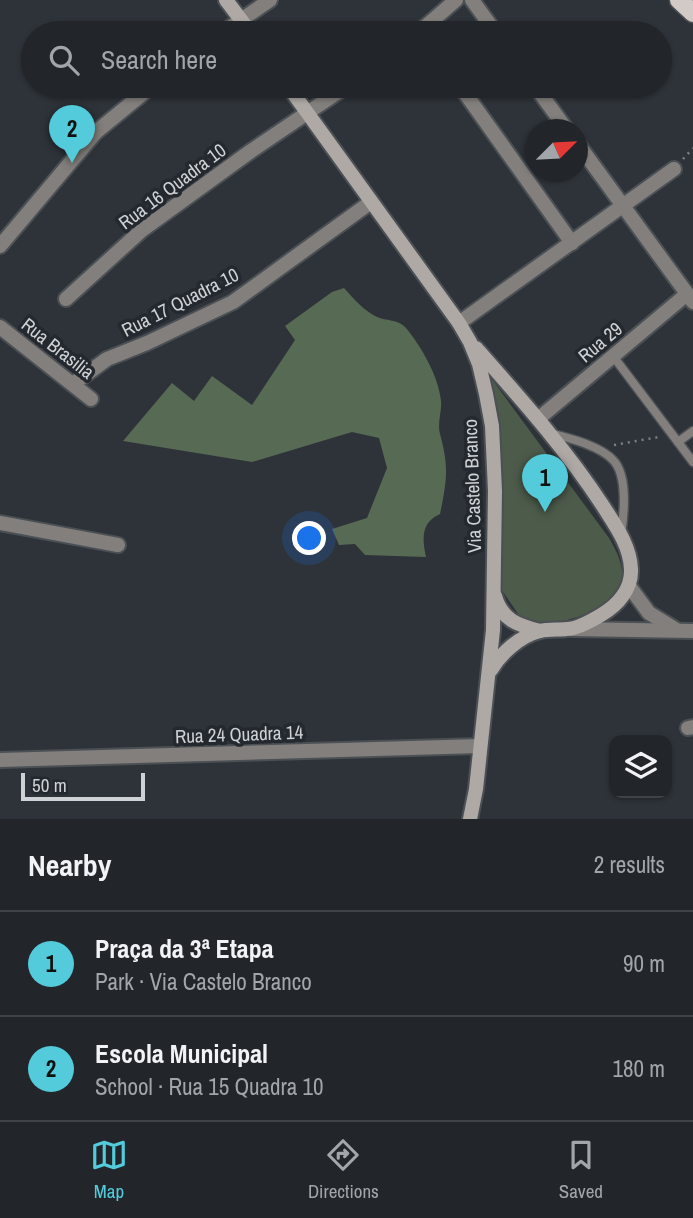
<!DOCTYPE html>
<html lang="en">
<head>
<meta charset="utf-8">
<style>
	:root { --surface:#22262b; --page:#2a2e33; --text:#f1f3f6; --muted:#a2a5a9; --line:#3f4347; --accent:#53cbda }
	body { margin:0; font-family:"Archivo Narrow",sans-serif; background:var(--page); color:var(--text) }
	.controls { position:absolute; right:21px; bottom:21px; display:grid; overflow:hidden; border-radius:14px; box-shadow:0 2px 5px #0004 }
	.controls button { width:63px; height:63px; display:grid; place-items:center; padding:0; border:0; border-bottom:2px solid var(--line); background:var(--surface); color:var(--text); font:35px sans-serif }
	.compass { position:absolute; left:525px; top:119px; width:63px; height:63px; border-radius:50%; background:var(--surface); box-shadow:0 2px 5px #0004; rotate:66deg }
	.scale { position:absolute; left:21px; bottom:18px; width:124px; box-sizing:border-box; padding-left:7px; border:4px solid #cfd2d5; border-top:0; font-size:19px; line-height:24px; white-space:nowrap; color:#cfd2d5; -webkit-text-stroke:5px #24292f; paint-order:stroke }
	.you { position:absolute; left:310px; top:539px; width:24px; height:24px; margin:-18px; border:5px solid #fff; border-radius:50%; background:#1a73e8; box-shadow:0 0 0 10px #1a73e833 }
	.badge { display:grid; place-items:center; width:46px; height:46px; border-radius:50%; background:var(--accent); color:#111; font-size:23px; font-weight:700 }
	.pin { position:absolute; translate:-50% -58px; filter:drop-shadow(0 2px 4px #0008) }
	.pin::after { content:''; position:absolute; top:37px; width:24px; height:21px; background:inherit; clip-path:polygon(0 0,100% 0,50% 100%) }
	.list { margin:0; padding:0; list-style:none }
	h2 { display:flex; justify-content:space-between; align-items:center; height:91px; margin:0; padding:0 28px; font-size:30px }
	h2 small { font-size:23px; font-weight:400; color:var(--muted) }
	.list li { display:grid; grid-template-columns:46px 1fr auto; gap:21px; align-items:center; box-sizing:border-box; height:105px; padding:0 28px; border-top:2px solid var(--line) }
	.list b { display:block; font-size:26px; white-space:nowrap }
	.list p { margin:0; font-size:23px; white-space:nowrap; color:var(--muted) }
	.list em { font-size:23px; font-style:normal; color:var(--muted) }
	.icon { flex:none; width:38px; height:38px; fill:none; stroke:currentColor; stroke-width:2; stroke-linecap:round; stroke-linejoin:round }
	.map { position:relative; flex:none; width:693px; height:819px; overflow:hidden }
	.search { position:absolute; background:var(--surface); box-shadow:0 2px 5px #0004; left:21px; right:21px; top:21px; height:77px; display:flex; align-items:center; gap:18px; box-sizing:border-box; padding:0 24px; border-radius:38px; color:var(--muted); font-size:26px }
	.sheet { height:301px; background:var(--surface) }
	nav { display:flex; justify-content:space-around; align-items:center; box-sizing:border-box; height:98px; border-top:2px solid var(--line); background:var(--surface); font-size:19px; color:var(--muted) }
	nav a { display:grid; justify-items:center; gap:4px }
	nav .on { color:var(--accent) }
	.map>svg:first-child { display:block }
</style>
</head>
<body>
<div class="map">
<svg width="693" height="819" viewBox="0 0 693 819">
	<rect width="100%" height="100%" fill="#2e3339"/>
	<path fill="#4d5b4b" d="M485,370L609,538C635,581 623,603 574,618C566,620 556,625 548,624C539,623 530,620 521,618L501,589Z"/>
	<path fill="#576a54" d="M344,288C354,299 363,310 377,317C386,321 398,319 406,328C421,346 439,377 441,401C442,412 437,423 440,434C449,467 447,480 440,514C421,522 422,539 426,557L365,555L355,544L339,545L332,529L367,518L387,468L379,438L352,432L252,462L123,441L172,383L194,401L212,376L252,405L295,340L285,326L332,292Z"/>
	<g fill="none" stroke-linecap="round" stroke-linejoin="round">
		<g stroke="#4b5055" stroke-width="11">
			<g id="lane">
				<path d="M613,356L693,462"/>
				<path d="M553,434C572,439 600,446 613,460C628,475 624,515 621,535"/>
				<path d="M678,442L693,431"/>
			</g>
		</g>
		<g stroke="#4b5055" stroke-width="18">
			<g id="street">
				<path d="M472,0L496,33"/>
				<path d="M222,33L270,0"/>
				<path d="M418,33L456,0"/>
				<path d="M460,86L572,243"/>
				<path d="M535,86L567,130"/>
				<path d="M578,144L693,302"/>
				<path d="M0,246L96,132L152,86"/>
				<path d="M66,299L142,230L251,151L347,86"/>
				<path d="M459,323L674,169"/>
				<path d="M0,327L91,399"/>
				<path d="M73,384L107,359L147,343L233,302L371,202"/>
				<path d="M538,419L687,294"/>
				<path d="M0,523L118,545"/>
				<path d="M629,586L649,613L675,629"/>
				<path d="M572,629L693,631"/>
				<path d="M688,728L693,727"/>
				<path d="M0,760L480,746"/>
			</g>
		</g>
		<g stroke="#4b5055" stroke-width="18">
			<g id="secondary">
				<path d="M226,0L251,33"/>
				<path d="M288,86L459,323L470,342L479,364L486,394L492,426L495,491L493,630L476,789L470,819"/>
				<path d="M476,348C521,399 566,449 603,506C615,525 630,545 631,569C632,589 618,605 601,615C591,621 577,629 567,629C558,630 548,629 540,631C520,636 501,653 491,670"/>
				<path d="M495,596C502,620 517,625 540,631"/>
			</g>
		</g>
		<g stroke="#4b5055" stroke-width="21">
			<path id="primary" d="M679,0L693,13"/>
		</g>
		<g stroke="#7d8186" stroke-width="2.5" stroke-dasharray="2 5" stroke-linecap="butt">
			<path d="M683,159L693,148"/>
			<path d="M614,445L659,437"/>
		</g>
		<use href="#lane" stroke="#827f7c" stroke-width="8"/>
		<use href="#street" stroke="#827f7c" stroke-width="14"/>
		<use href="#secondary" stroke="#afa9a6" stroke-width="14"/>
		<use href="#primary" stroke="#d2cac6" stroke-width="18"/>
	</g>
	<g text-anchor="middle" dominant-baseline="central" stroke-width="7" stroke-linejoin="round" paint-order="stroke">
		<g font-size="19" fill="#cfd2d5" stroke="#24292f">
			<text transform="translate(172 186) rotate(-37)">Rua 16 Quadra 10</text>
			<text transform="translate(180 302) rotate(-27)">Rua 17 Quadra 10</text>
			<text transform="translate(600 342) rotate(-40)">Rua 29</text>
			<text transform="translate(58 348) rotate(38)">Rua Brasilia</text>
			<text transform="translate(472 486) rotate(-92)">Via Castelo Branco</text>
			<text transform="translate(239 734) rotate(-2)">Rua 24 Quadra 14</text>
		</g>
	</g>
</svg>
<div class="controls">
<button><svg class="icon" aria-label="layers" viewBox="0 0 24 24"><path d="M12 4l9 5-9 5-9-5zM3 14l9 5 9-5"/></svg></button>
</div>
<svg class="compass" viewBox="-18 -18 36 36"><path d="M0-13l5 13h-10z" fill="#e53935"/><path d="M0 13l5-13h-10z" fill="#a2a5a9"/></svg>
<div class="scale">50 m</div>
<div class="you"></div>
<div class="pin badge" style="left:545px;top:512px">1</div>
<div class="pin badge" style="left:72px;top:163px">2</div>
<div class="search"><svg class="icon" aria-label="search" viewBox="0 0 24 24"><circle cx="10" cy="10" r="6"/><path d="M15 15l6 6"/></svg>Search here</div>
</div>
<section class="sheet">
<h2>Nearby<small>2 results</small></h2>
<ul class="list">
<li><span class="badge">1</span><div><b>Praça da 3ª Etapa</b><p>Park · Via Castelo Branco</p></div><em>90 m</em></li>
<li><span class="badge">2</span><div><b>Escola Municipal</b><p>School · Rua 15 Quadra 10</p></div><em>180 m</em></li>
</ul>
</section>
<nav>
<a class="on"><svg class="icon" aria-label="map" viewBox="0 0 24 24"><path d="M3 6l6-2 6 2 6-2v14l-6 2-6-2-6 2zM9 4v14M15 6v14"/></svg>Map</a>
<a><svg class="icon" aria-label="directions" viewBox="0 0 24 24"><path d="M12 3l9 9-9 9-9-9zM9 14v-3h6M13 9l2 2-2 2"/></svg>Directions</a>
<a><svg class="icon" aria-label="saved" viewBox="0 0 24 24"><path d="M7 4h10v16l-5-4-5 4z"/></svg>Saved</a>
</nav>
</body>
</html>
